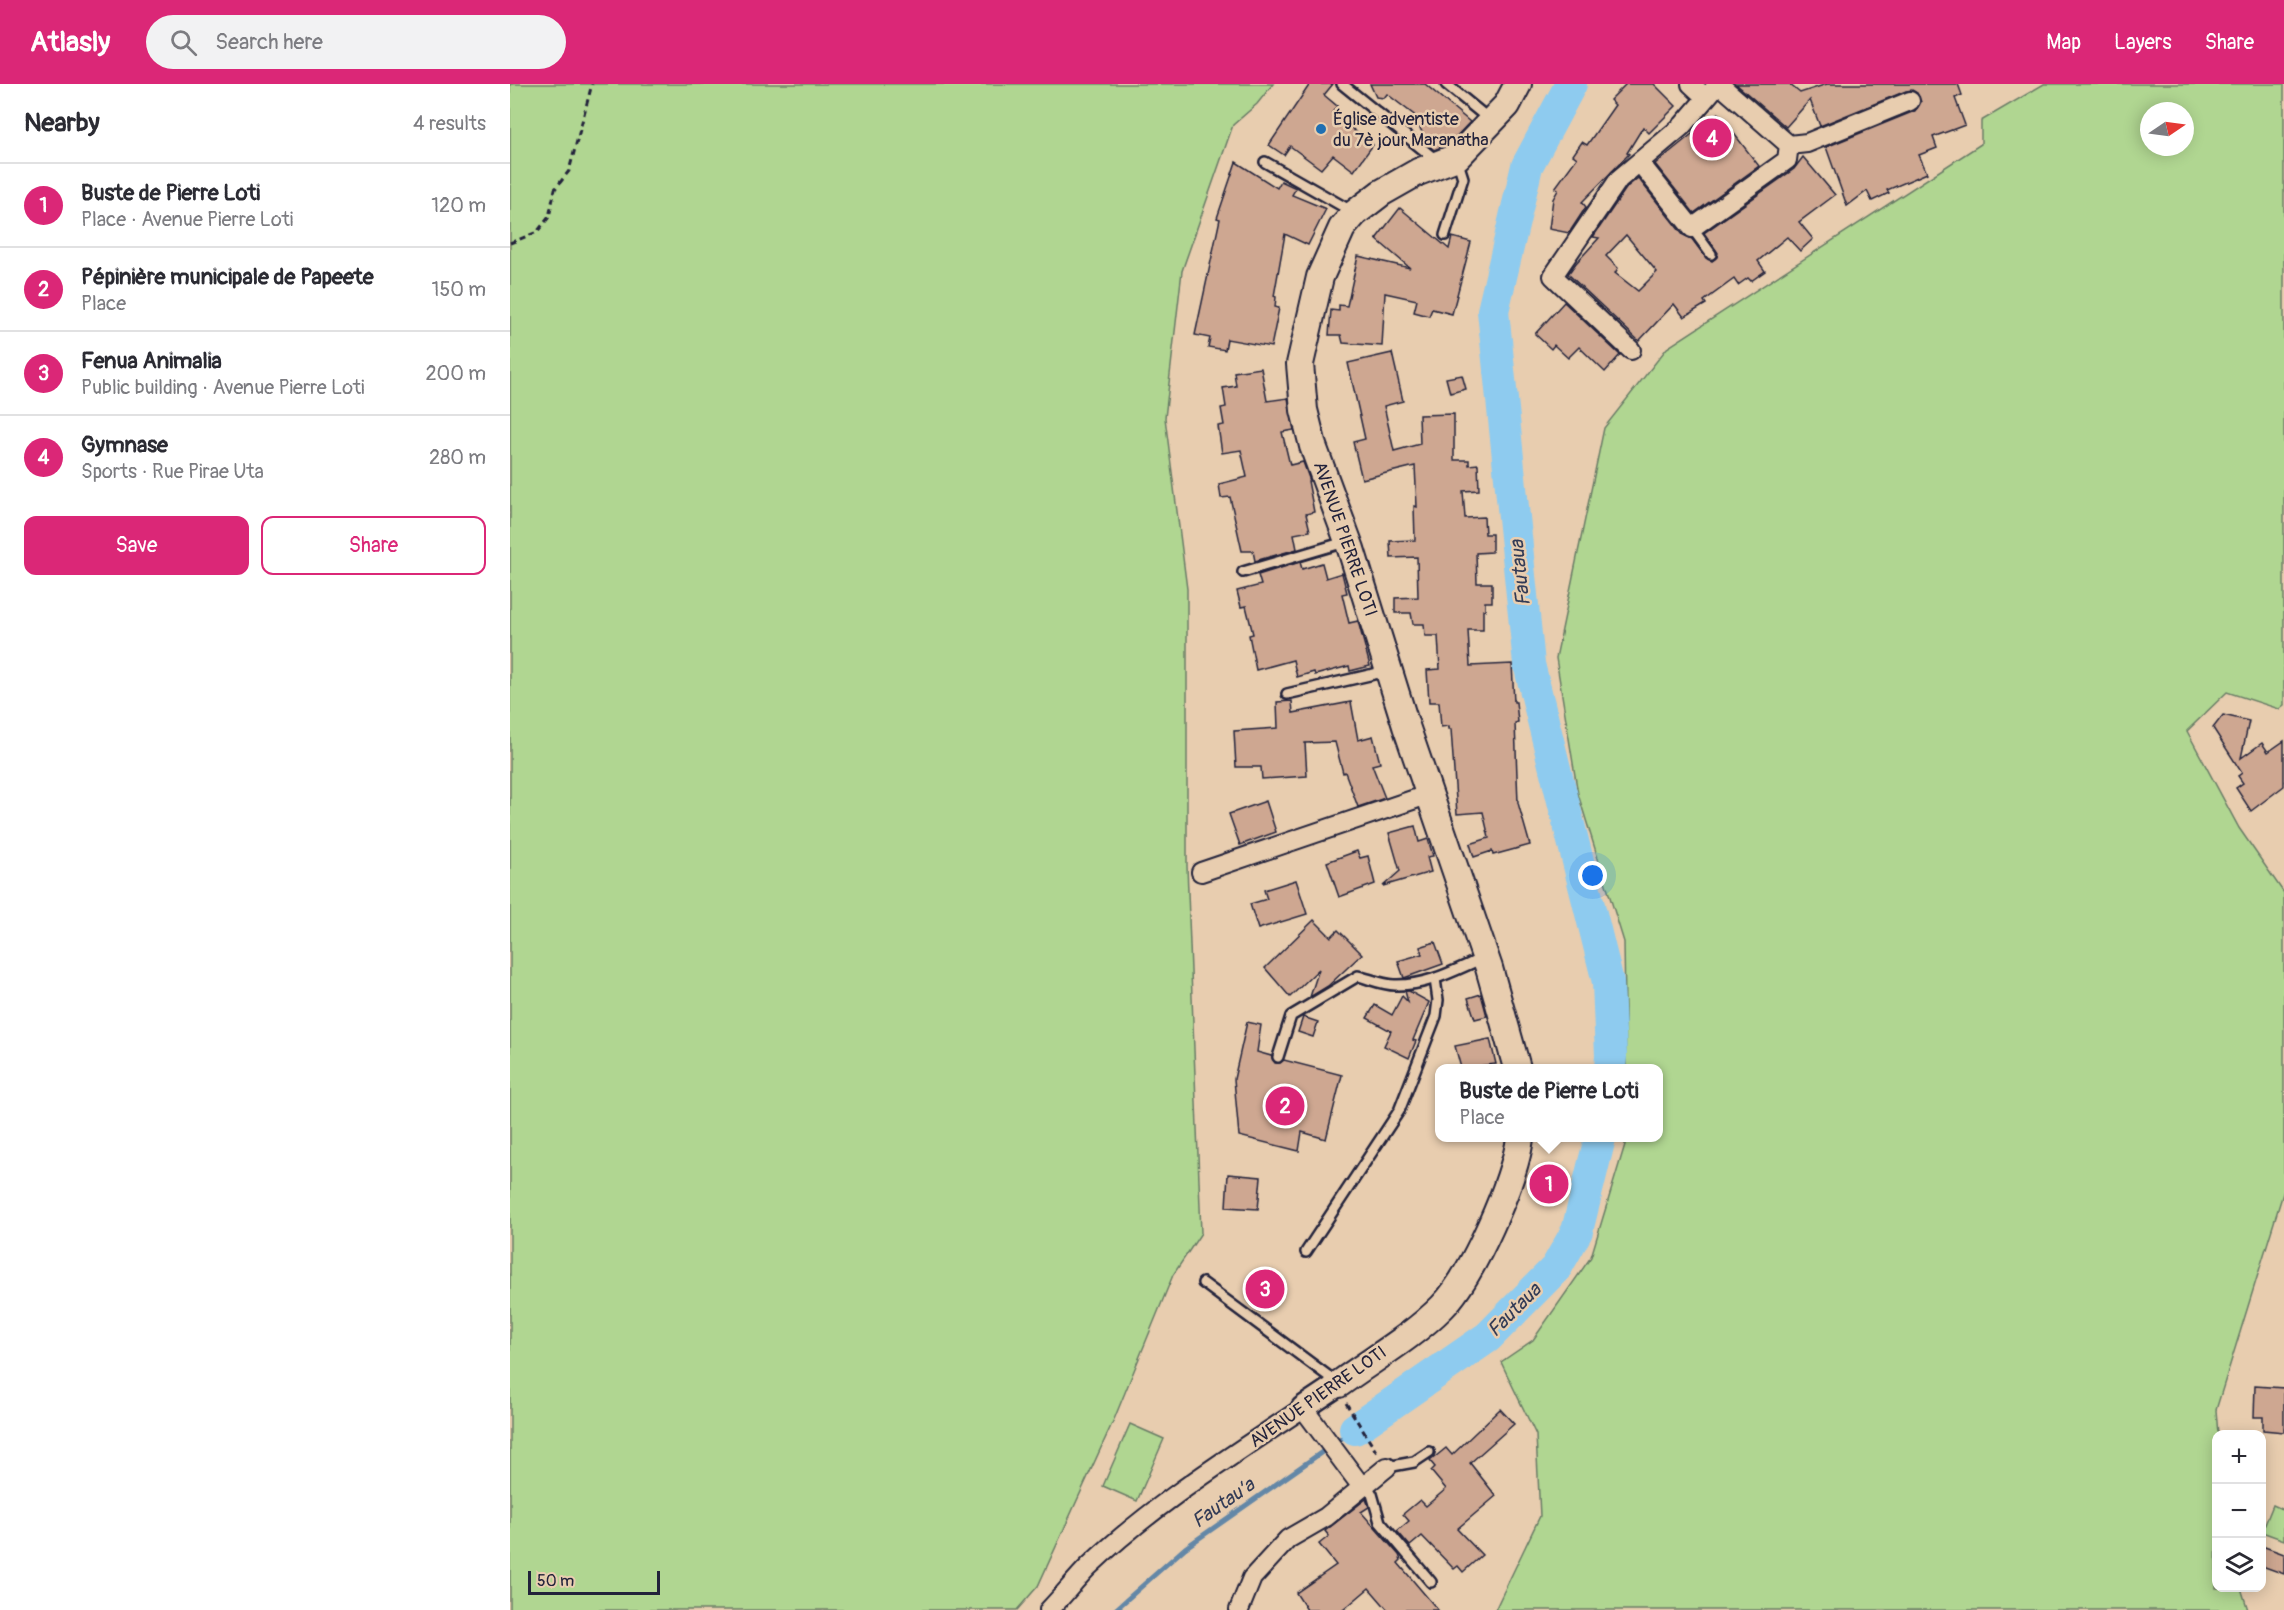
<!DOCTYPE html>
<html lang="en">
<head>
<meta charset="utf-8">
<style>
	:root { --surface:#fff; --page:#f2f2f3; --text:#2b2b33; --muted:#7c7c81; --line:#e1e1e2; --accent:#db2777 }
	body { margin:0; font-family:Pangolin,sans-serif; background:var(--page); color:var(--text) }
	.controls { position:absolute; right:18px; bottom:18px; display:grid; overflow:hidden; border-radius:12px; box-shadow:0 3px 15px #0003 }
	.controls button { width:54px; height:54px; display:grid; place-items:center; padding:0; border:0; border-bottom:2px solid var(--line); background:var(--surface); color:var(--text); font:30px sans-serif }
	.compass { position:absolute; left:1630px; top:18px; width:54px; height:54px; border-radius:50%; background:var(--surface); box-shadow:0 3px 15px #0003; rotate:77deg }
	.scale { position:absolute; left:18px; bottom:15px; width:132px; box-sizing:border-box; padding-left:6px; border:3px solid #22223b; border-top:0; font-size:16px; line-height:21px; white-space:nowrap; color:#22223b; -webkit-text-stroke:4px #e8cdaf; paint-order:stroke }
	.you { position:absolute; left:1083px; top:792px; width:21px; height:21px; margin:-15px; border:4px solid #fff; border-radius:50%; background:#1a73e8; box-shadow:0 0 0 9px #1a73e833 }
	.badge { display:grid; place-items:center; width:39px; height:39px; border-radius:50%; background:var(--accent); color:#fff; font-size:20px; font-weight:700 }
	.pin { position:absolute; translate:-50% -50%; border:3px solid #fff; box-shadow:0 2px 6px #0006 }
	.popup { position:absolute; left:925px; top:980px; width:228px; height:78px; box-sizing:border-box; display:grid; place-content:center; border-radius:12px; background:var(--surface); filter:drop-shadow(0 2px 4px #0005); font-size:20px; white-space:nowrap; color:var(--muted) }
	.popup b { font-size:22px; color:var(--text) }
	.popup::after { content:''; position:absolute; left:50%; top:100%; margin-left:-12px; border:12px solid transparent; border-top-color:var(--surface) }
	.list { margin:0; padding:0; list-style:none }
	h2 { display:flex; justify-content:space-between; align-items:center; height:78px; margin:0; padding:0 24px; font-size:26px }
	h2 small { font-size:20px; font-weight:400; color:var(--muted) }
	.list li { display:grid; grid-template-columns:39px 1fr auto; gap:18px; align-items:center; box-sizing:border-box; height:84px; padding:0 24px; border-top:2px solid var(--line) }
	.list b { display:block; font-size:22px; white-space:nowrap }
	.list p { margin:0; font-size:20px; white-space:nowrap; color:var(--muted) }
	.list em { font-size:20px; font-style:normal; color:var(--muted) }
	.actions { display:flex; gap:12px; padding:18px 24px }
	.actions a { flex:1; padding:14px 0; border:2px solid var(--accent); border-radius:12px; text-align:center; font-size:21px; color:var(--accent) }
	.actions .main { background:var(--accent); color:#fff }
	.icon { flex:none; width:33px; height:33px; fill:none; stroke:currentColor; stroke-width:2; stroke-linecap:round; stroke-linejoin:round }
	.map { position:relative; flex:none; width:1774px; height:1526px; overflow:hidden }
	header { display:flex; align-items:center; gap:36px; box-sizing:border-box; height:84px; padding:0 30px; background:var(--accent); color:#fff }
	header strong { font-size:28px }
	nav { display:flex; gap:33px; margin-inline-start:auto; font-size:21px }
	.search { width:420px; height:54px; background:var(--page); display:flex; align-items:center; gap:15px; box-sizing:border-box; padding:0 21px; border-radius:33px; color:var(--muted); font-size:22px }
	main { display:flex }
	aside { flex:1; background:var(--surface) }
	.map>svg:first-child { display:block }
</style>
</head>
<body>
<header>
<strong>Atlasly</strong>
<div class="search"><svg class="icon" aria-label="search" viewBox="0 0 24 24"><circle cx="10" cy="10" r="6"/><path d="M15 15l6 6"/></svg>Search here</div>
<nav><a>Map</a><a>Layers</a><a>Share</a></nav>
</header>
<main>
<aside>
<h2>Nearby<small>4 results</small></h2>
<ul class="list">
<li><span class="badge">1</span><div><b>Buste de Pierre Loti</b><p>Place · Avenue Pierre Loti</p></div><em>120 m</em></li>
<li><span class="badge">2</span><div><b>Pépinière municipale de Papeete</b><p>Place</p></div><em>150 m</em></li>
<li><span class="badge">3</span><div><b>Fenua Animalia</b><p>Public building · Avenue Pierre Loti</p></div><em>200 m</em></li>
<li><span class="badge">4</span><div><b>Gymnase</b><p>Sports · Rue Pirae Uta</p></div><em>280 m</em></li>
</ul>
<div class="actions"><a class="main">Save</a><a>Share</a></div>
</aside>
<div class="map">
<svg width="1774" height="1526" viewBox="0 0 1774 1526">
	<rect width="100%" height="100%" fill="#e8cdaf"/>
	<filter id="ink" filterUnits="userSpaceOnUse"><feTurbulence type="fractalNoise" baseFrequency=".0167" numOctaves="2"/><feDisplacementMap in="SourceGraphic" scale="12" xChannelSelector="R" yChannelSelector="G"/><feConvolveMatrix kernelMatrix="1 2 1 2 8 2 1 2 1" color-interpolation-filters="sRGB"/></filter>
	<g filter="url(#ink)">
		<g fill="#b0d691" stroke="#697c66" stroke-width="1.5" fill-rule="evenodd">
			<path d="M0,0H763L747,20L723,41L672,187L655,334L677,505V782L691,1149L663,1191L605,1333L528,1502L507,1526H0Z"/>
			<path d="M1534,0H1774V621L1769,625L1717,608L1677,647L1729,744L1774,809V1106L1706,1326L1708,1350L1706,1504H1731L1738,1526H985L1030,1432L1026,1351L991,1278L1023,1256L1081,1173L1117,1054H1148V984H1116L1114,858L1068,710L1046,574L1094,344L1157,264L1471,60V37ZM1639,27H1675V63H1639Z"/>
			<path d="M620,1340L654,1355L627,1417L593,1402Z"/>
			<path d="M1763,1421L1774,1426V1456L1752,1448Z"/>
		</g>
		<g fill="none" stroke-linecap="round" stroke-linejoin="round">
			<path stroke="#6387a7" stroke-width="5" d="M605,1526L675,1464L845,1345"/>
			<g stroke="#8ecbef" stroke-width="32">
				<path d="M1061,0L1017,82L983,227L1019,580L1098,898L1101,972L1100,984"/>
				<path d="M845,1345L978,1253L1046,1184L1067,1147L1090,1054"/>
			</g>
		</g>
		<g fill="#cea791" stroke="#22223b" stroke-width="1.5" fill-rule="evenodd">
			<path d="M800,0H823L814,11L827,22L822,29L863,61L844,87L823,71L811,85L780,62L774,71L759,61Z"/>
			<path d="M860,0H915L960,38L942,57L938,53L929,64L924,66L911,55L914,52L909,42L912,37L877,10L874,14L866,13Z"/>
			<path d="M1116,0H1144L1166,22L1139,49L1133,43L1117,69L1119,70L1072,118L1076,123L1059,149L1039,145L1043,115L1048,106L1045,104L1067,74L1063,71L1072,58L1077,61L1105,21L1100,16Z"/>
			<path d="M1226,0H1279L1290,9L1317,0H1448L1452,11L1445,14L1455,41L1423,53L1427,64L1409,71L1417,89L1377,106L1379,109L1362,117L1357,107L1337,122L1316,63L1405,27L1411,18L1407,9L1402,6L1396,7L1310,42L1300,16L1276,43Z"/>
			<path d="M1208,29L1249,82L1184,129L1145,80Z"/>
			<path d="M1293,73L1325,111L1289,138L1303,155L1290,167L1277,153L1248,177L1255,187L1241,197L1238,194L1228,201L1224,195L1194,217L1196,220L1174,233L1164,220L1129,257L1058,190L1066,179L1089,154L1083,153L1117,103L1128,94L1173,151L1182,155L1196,174L1202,177L1207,173L1208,169L1194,149L1284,85ZM1116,151L1147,188L1128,207L1105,189L1108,184L1096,172Z"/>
			<path d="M726,78L767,104L771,97L786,104L782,111L816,125L798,161L775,150L764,212L766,213L765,223L769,224L761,263L717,255L715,266L698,263L700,254L685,251L710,135L707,134Z"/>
			<path d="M890,124L939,165L942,153L961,158L942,230L922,225L919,232L904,228L907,216L875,209L872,262L833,259L831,251H819L821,226L829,227V221L837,222L848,172L900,184L866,155Z"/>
			<path d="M1054,218L1110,271L1095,288L1069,263L1058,274L1044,261L1041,265L1025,250Z"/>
			<path d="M882,269L893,317L874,322L884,367L910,360L909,331L944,330V376H959V381L968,380L969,406L953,407L955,434L974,433L975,450H982V468L966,469L967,499H982V518H975V526H973V546H958L960,582L1002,580L1004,618H1006L1008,638L1005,639L1008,719L1020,761L983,771L982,767L964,773L960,760L979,754L973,728L947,730L941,645H939V642L931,643L929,618H919L917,586L930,585L928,552H915L914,540H903L901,529H885V514L908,513L907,473L881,474L880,457L905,456L904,422L907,423L905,382L852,395L843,358L855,355L838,279Z"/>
			<path d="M751,284L757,317L778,314L784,346L772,348L780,381L793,378L800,397H798L804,428L796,430L800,447L784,450L787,465L745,477L743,467H732L720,413L711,414L709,400L737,393L731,366L712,369L708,342L714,341L711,324L716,323L713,304L726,302L724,288Z"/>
			<path d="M952,291L956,305L940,309L936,294Z"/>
			<path d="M790,478L792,485L812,479L816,494L832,489L837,509L832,510L839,539L848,537L860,582L840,587L839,582L805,591L804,588L787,593L783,576L746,586L739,551L743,550L736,522L731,523L727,507L751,501L748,491Z"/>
			<path d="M782,617L783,629L841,618L848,656L863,652L870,679L862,681L875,714L848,723L835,688L833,689L825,658L795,659L797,692L752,695L751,683H726L724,647L768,644L767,618Z"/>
			<path d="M1713,631L1739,637L1731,674L1752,659L1758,668L1774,657V702L1741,727L1726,704L1733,699L1728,692L1732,689L1703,644Z"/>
			<path d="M756,717L766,748L730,761L719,730Z"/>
			<path d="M905,742L909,758L918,755L923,772L917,773L921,788L873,802L890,787L879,749Z"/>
			<path d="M847,767L850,774L858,772L865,800L829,813L817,778Z"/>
			<path d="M786,796L797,830L748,845L740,820L757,815L754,806Z"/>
			<path d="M804,836L821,853L828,846L852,870L818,902L800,913L809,885L780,913L755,884Z"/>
			<path d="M925,858L933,880L894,894L888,877L912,870L910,863Z"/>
			<path d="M895,907H899L919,918L903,956L906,957L899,974L874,962L881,947L857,934L865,921L882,931L892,912L898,918Z"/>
			<path d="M971,910L977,932L965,935L958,914Z"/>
			<path d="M793,933L808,938L803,953L788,948Z"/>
			<path d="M737,938L751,941L747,968L761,972L765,979H770L774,976L832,991L816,1055L792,1048L789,1067L729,1052L724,995Z"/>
			<path d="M980,955L986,980L951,984L945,962Z"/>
			<path d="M718,1090L751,1093L748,1125L716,1123Z"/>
			<path d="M754,1191L769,1202L755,1218L741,1207Z"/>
			<path d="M1745,1302L1774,1304V1348L1753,1346V1333H1744Z"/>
			<path d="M990,1325L1004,1340L960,1379L986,1412L947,1445L972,1471L953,1488L948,1482L944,1485L912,1452L900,1462L887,1447L899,1437L893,1430L910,1416L916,1422L936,1405L921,1387L925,1383L920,1377L936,1364L942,1371Z"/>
			<path d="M856,1415L859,1423L851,1428L889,1471L891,1476L888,1479L928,1526H878L859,1504L833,1526H797L786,1509L826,1481L809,1460L819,1452L815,1447Z"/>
			<path d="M1752,1462L1774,1470V1490L1752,1482Z"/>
		</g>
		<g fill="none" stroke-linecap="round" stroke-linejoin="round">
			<g stroke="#22223b" stroke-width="14">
				<g id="service">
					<path d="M832,0L926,76"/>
					<path d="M936,0L980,36"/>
					<path d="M755,78L843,128"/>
					<path d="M1182,144L1201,170"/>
					<path d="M935,151L953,94L947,75"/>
					<path d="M733,488L835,458"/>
					<path d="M777,610L877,587"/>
					<path d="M768,973L781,932L848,892C860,895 873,901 885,901C917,902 945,886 973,874"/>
					<path d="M796,1168L889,1027L926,932L928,916L925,895"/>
					<path d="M693,1199L829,1300"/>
					<path d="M877,1383L904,1378L919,1368"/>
					<path d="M856,1400L862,1410L870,1438L921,1498"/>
				</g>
			</g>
			<g stroke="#22223b" stroke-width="22">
				<g id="minor">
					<path d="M1181,0L1195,13"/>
					<path d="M1279,61L1297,59L1400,17"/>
					<path d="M1130,79L1182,144L1277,76L1279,61L1209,0"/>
					<path d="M1121,266L1043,192L1109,95L1172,42L1208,0"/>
					<path d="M691,788L920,710"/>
					<path d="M539,1526C553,1512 565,1496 579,1482C643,1421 720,1373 793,1324L852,1403"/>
					<path d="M729,1526L742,1494L778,1455L816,1433L877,1383"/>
				</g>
			</g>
			<g stroke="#22223b" stroke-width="27">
				<path id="tertiary" d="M793,1324L829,1300"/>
			</g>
			<g stroke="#22223b" stroke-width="30">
				<g id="secondary">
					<path d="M1007,984L979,884L896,642L841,465L803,362L794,326L790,280L810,193L832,144L845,129L871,109L908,88L947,73L997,21L1008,0"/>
					<path d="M829,1300C863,1275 902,1253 932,1223C962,1193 1005,1096 1010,1054"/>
				</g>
			</g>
			<g stroke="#22223b" stroke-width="3" stroke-dasharray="6 4.5" stroke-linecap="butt">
				<path d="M0,159L27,148L39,133L45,105L59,87L82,0"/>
				<path d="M836,1319L867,1369"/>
			</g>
			<use href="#service" stroke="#e8cdaf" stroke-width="9"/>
			<use href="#minor" stroke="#e8cdaf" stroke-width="18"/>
			<use href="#tertiary" stroke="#e8cdaf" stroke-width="22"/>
			<use href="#secondary" stroke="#e8cdaf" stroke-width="26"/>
		</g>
	</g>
	<circle fill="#1f6fb2" stroke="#e8cdaf" stroke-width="2" cx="811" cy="45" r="6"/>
	<g text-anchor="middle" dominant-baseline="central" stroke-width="5" stroke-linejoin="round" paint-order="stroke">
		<g font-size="18" fill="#22223b" stroke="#e8cdaf" text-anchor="start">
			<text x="823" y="35">Église adventiste<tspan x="823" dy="21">du 7è jour Maranatha</tspan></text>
		</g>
		<g font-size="18" fill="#22223b" stroke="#e8cdaf">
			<text transform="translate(835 455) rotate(71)">AVENUE PIERRE LOTI</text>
			<text transform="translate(808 1313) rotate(-35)">AVENUE PIERRE LOTI</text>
		</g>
		<g font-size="20" font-style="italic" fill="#323b56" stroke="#e8cdaf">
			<text transform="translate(1010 489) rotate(-96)">Fautaua</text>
			<text transform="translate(1004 1226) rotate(-45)">Fautaua</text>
			<text transform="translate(713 1419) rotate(-35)">Fautau’a</text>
		</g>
	</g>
</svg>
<div class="controls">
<button>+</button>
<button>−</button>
<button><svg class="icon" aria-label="layers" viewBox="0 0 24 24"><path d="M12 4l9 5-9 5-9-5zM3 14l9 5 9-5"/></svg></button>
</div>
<svg class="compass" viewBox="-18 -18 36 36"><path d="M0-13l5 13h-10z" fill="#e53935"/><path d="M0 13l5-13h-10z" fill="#7c7c81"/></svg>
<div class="scale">50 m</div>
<div class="you"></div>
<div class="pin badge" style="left:1039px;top:1100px">1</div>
<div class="popup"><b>Buste de Pierre Loti</b>Place</div>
<div class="pin badge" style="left:775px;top:1022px">2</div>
<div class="pin badge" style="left:755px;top:1205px">3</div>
<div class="pin badge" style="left:1202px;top:54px">4</div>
</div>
</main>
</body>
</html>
